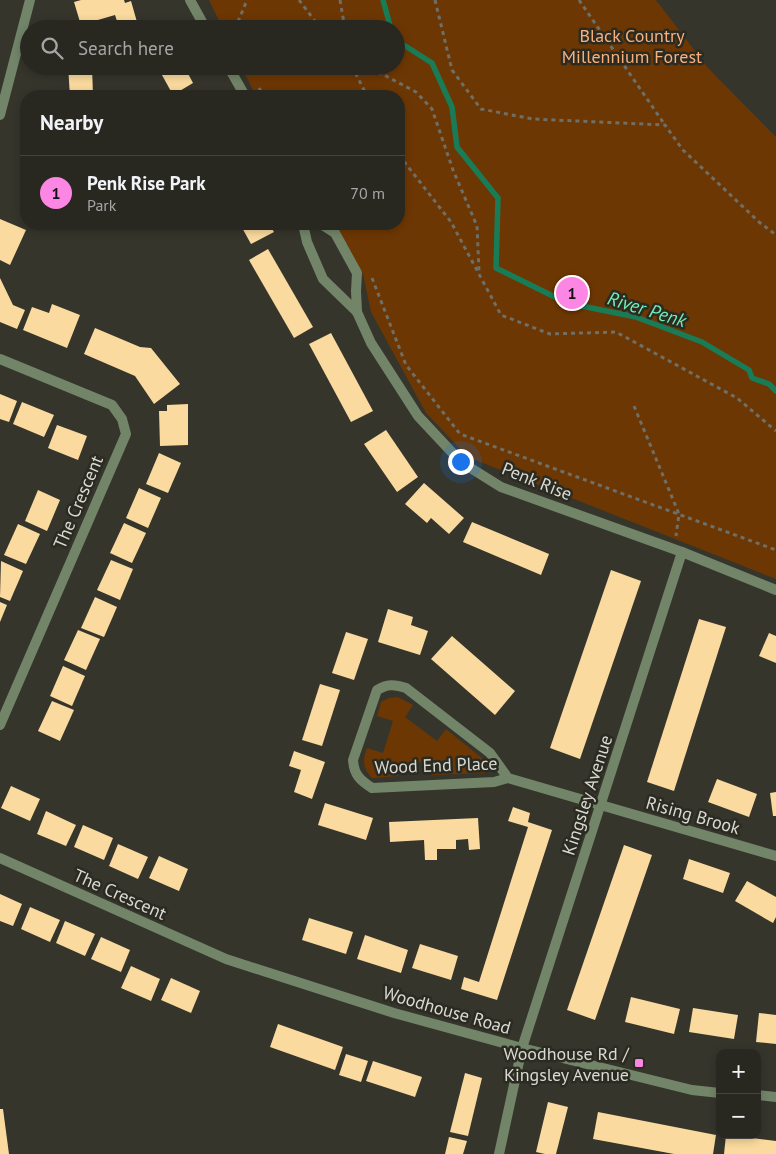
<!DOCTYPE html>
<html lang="en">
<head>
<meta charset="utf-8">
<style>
	:root { --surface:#282821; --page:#34342e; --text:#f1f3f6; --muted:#a5a6a5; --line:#44443f; --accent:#fc86e3 }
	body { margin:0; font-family:"PT Sans",sans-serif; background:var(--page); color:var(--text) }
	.controls { position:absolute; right:15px; bottom:15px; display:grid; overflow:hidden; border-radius:10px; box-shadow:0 2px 8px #0003 }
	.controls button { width:45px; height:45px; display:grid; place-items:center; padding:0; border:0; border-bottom:1px solid var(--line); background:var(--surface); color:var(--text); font:25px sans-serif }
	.you { position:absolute; left:460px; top:461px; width:18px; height:18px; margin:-12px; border:4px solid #fff; border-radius:50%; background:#1a73e8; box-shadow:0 0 0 8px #1a73e833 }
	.badge { display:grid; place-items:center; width:32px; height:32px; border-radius:50%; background:var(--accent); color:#111; font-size:16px; font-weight:700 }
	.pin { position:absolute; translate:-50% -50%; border:2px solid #fff; box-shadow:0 1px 5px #0006 }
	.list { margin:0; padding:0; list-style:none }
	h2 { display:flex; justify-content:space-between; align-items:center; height:65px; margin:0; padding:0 20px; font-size:21px }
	h2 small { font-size:16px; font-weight:400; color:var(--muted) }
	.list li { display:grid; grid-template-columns:32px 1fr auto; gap:15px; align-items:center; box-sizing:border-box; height:75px; padding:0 20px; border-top:1px solid var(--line) }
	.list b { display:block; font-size:19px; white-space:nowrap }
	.list p { margin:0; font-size:16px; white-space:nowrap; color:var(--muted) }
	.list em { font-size:16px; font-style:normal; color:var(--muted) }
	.icon { flex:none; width:28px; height:28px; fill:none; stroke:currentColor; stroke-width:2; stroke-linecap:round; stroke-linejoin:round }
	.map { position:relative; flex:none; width:776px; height:1154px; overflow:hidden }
	.search { position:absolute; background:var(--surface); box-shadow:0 2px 8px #0003; left:20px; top:20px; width:385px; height:55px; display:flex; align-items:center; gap:12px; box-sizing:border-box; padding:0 18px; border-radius:28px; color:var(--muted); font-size:19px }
	.panel { position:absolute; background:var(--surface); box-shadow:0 2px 8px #0003; left:20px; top:90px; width:385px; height:140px; border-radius:20px }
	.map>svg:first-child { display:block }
</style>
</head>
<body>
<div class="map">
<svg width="776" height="1154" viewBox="0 0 776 1154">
	<rect width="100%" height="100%" fill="#35352c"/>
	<g fill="#6d3703">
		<path d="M209,0H656L708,68L776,137V579L468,457L426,413L371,312L363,274L337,228L331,224H399V96H256L241,66H396V29H223Z"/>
		<path d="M398,697L413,705L405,717L437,741L446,729L489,764V771L484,773L432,775V762L398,763V776L372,778C363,768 362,761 367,748L383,753L393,721L377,716L381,702L389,698Z"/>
	</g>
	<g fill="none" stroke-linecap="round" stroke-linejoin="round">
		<g stroke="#197c57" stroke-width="5.5">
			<path d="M383,0L391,29"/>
			<path d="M396,40L432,63L452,107L457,147L498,198L496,268L567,303L636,317L702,342L749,370L752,378L769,384L776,391"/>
		</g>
	</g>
	<g fill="#fada9e">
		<path d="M81,0H124L125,3L131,1L137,22L119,27L115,15L91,22L94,29H67V26L80,22L74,2Z"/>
		<path d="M68,66H92L93,96H70Z"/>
		<path d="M157,66H184L193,83L173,95Z"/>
		<path d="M0,219L26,230L10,265L0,260Z"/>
		<path d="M240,224H269L274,232L251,244Z"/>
		<path d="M268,249L313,327L294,338L249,260Z"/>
		<path d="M0,278L13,305L25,310L17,329L0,322Z"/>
		<path d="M52,304L80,315L67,348L23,330L32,307L49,313Z"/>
		<path d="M95,328L140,347L151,348L180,384L154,404L135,376L84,354Z"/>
		<path d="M331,333L373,411L351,422L309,344Z"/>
		<path d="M0,394L17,401L9,422L0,419Z"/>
		<path d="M22,402L54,415L44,437L13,424Z"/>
		<path d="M188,404V445L160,446L159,411H167V405Z"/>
		<path d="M57,425L87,436L78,460L48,448Z"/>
		<path d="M386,430L418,477L397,492L364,444Z"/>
		<path d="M159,453L181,463L168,493L146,484Z"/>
		<path d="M424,483L464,518L449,534L431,518L427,523L405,504Z"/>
		<path d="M139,488L161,498L148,528L126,518Z"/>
		<path d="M38,490L60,500L47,531L25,521Z"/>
		<path d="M472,522L549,554L541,575L463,542Z"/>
		<path d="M124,523L146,533L132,563L110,553Z"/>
		<path d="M18,524L40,534L26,564L4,555Z"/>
		<path d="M111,560L133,569L120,600L97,590Z"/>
		<path d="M1,561L23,571L10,601L0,597Z"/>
		<path d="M611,570L641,581L580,759L550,748Z"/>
		<path d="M95,597L117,607L104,637L81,628Z"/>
		<path d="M0,602L7,605L0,622Z"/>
		<path d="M388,609L413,617L411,625L428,631L420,655L378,642Z"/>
		<path d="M699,619L726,627L674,791L647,782Z"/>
		<path d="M78,630L100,639L86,670L64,660Z"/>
		<path d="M346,632L368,639L354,680L332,673Z"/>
		<path d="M769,633L776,636V663L759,656Z"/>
		<path d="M452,636L515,691L495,715L431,659Z"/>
		<path d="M63,666L85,676L72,706L50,696Z"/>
		<path d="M320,684L340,690L322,746L302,740Z"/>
		<path d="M52,701L74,710L60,741L38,731Z"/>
		<path d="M294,751L325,762L312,799L294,792L301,770L289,766Z"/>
		<path d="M717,779L757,794L749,817L708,802Z"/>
		<path d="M11,786L40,799L30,821L1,808Z"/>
		<path d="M776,792V816H773L770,793Z"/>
		<path d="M325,803L373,818L366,840L318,825Z"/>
		<path d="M513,807L530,813L528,822L552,830L497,1000L461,989L464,977L479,982L528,827L508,821Z"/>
		<path d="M46,811L76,825L66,846L37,834Z"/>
		<path d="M478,818L480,849L469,850L468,839L456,840V849H437V860H425L424,840L390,842L389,822Z"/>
		<path d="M83,825L113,838L104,860L74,847Z"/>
		<path d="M118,844L148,857L138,879L109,866Z"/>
		<path d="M624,845L652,855L595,1020L567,1010Z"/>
		<path d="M159,856L188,869L179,891L149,878Z"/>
		<path d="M689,859L730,873L723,893L683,879Z"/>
		<path d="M747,881L776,897V917L773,923L735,901Z"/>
		<path d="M0,894L22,904L13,926L0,921Z"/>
		<path d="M30,907L60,920L50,942L21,929Z"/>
		<path d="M309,918L353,932L346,954L302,940Z"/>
		<path d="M65,921L95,934L85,956L56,943Z"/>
		<path d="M365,935L408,950L401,973L357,959Z"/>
		<path d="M101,937L130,950L121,972L91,959Z"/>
		<path d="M420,944L458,956L451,980L412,968Z"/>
		<path d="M131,966L160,979L151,1001L121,988Z"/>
		<path d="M171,978L200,991L191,1013L161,1000Z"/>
		<path d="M631,997L680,1009L674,1034L625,1022Z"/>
		<path d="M693,1008L738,1015L734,1039L689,1032Z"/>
		<path d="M759,1013L776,1015V1044L756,1042Z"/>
		<path d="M278,1024L343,1047L335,1070L270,1047Z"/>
		<path d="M346,1054L368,1061L361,1082L339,1075Z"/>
		<path d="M373,1061L422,1077L415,1097L366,1081Z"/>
		<path d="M465,1073L482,1078L468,1136L450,1132Z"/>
		<path d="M548,1102L568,1107L556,1154H545L536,1152Z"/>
		<path d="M0,1109H3L9,1154H0Z"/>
		<path d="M598,1112L716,1135L713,1154H674L593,1139Z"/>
		<path d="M726,1135L776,1141V1154H724Z"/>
		<path d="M449,1137L467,1141L463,1154H445Z"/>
	</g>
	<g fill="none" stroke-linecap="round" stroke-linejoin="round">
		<g stroke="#6e6f66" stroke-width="3" stroke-dasharray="4 4" stroke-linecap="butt">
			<path d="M299,0L321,29"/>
			<path d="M340,0L345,29"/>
			<path d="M435,0L452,70L481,109L533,119L665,125L683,150L759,222L776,235"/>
			<path d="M579,0L665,125"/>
			<path d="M235,29L247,0"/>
			<path d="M352,66L367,96"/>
			<path d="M354,69L382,74L416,92L432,109L453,170L477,226L479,271"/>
			<path d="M259,88L264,96"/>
			<path d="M399,155L451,222L501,315L550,334L616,332L737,398L776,431"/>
			<path d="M372,278L406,365L460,434L776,550"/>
			<path d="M634,406L679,514L676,536"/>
		</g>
		<g stroke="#728569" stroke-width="10">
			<path d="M190,0L206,29"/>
			<path d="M228,66L245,96"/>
			<path d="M0,115L30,0"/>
			<path d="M303,224L307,242L323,279L357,312"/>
			<path d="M321,224L335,233L357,273L356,291L357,312L371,343L418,416L461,462L501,487L682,552L776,590"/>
			<path d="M0,359L112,405L122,419L126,434L0,725"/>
			<path d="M508,778L490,753L406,688C394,684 387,684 377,690L353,760C354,775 360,780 372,788L494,782L508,778L776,856"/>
			<path d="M0,858L226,959L394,1013L522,1048L692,1090L720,1093"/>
			<path d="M757,1095L776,1097"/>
			<path d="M499,1154L522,1048L682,552"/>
		</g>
	</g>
	<rect fill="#fc86e3" stroke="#2b2b22" stroke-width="2" x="634" y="1058" width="10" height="10" rx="2.5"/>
	<g text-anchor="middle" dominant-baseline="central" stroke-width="5" stroke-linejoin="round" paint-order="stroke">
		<g font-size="18" fill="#f8b07d" stroke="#2b2b22">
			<text x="632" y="35">Black Country<tspan x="632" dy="21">Millennium Forest</tspan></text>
		</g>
		<g font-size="18" fill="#d9dad3" stroke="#2b2b22">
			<text transform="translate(537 481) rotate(22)">Penk Rise</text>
			<text transform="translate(78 502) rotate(-67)">The Crescent</text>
			<text transform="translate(436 765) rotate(-2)">Wood End Place</text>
			<text transform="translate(587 795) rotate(-72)">Kingsley Avenue</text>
			<text transform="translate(693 815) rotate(16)">Rising Brook</text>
			<text transform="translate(120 894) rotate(24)">The Crescent</text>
			<text transform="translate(447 1010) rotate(16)">Woodhouse Road</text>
		</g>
		<g font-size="18" fill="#d9dad3" stroke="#2b2b22" text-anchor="end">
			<text x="629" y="1053">Woodhouse Rd /<tspan x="629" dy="21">Kingsley Avenue</tspan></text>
		</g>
		<g font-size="19" font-style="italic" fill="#72ecb6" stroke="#2b2b22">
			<text transform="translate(647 309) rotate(17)">River Penk</text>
		</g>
	</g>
</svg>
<div class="controls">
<button>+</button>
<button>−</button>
</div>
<div class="you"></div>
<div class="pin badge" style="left:572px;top:293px">1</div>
<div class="search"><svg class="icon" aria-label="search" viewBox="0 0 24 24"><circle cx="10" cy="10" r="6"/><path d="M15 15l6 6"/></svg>Search here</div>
<section class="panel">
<h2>Nearby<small></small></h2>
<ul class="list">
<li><span class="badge">1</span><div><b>Penk Rise Park</b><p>Park</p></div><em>70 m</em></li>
</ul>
</section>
</div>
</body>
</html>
